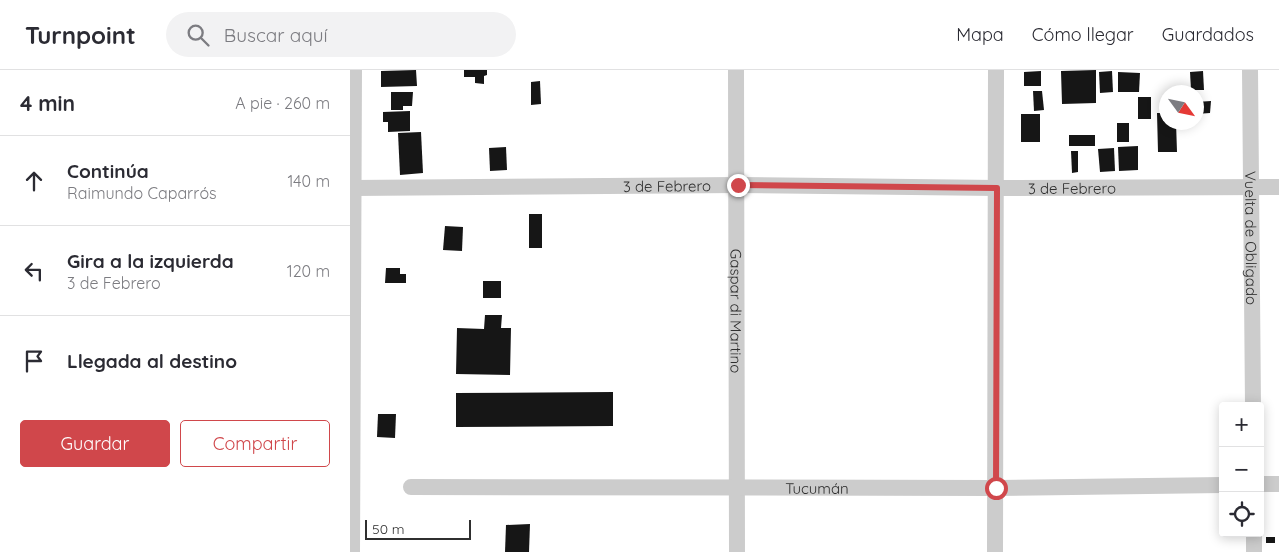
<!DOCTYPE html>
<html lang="es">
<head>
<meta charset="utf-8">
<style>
	:root { --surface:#fff; --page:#f2f2f3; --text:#2b2b33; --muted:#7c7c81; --line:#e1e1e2; --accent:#d0474b }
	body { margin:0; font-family:Quicksand,sans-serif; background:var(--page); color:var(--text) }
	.controls { position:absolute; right:15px; bottom:15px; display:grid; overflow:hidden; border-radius:5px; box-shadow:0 2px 12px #0003 }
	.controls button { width:45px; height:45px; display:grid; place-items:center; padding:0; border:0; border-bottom:1px solid var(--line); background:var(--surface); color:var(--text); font:25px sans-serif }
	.compass { position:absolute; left:809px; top:15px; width:45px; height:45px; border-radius:50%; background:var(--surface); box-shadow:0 2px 12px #0003; rotate:123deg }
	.scale { position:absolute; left:15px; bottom:12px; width:106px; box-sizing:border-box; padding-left:5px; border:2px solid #2f2f2f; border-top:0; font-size:14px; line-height:18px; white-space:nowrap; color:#2f2f2f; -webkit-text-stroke:4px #fff; paint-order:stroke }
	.stop { position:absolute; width:15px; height:15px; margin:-11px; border:4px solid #d0474b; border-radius:50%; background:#fff }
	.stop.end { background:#d0474b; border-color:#fff; box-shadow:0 1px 5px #0008 }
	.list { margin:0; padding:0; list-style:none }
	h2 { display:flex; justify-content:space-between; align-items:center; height:65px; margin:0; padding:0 20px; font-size:21px }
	h2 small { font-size:16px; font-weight:400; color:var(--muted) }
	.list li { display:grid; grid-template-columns:32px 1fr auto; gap:15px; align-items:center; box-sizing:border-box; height:90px; padding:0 20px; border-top:1px solid var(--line) }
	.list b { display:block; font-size:19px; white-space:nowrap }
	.list p { margin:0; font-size:16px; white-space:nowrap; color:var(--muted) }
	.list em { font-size:16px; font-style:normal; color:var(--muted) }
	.actions { display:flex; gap:10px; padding:15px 20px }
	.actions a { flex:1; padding:11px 0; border:1px solid var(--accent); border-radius:5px; text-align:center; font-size:18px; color:var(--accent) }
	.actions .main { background:var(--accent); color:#fff }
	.icon { flex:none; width:28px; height:28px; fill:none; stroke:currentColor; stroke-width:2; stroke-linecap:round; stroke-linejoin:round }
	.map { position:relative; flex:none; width:929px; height:482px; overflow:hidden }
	header { display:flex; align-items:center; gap:30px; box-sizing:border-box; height:70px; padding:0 25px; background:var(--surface); border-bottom:1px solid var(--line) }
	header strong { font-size:24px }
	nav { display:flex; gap:28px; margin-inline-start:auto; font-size:18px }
	.search { width:350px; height:45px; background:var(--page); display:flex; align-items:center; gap:12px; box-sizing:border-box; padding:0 18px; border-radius:28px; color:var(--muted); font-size:19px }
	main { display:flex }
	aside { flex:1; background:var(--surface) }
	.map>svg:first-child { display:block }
</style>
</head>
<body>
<header>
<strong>Turnpoint</strong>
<div class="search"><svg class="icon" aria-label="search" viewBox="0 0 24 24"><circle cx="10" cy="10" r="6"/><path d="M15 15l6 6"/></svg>Buscar aquí</div>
<nav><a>Mapa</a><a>Cómo llegar</a><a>Guardados</a></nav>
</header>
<main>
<aside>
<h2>4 min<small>A pie · 260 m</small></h2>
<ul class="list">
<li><svg class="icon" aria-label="ahead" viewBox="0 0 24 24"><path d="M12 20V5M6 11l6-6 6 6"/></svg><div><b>Continúa</b><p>Raimundo Caparrós</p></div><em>140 m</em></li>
<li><svg class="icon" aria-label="left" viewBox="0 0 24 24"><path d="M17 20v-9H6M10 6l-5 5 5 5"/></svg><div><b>Gira a la izquierda</b><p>3 de Febrero</p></div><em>120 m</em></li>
<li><svg class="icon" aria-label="arrive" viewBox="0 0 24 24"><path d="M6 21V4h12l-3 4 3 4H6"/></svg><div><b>Llegada al destino</b></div></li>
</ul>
<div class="actions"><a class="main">Guardar</a><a>Compartir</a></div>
</aside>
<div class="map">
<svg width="929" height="482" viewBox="0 0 929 482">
	<rect width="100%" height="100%" fill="#fff"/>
	<g fill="#161616">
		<path d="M66,0L67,16L31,17V1Z"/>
		<path d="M114,0H137V5L134,6V14L125,13V7H114Z"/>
		<path d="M746,0V33L712,34L711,1Z"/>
		<path d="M691,1V16H674V2Z"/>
		<path d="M762,1L763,22L750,23L749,2Z"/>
		<path d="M853,1L854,20H841L840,2Z"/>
		<path d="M768,2L790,3L789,22H768Z"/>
		<path d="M190,11L191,34L181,35V12Z"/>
		<path d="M683,21H692L694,40L684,41Z"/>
		<path d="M41,22H63L62,36H53V40H41Z"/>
		<rect x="788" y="27" width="13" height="22"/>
		<path d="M861,31L860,43L846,44V32Z"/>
		<path d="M60,41V61L38,62V52H33V42Z"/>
		<path d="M807,43H816V52H826L827,82H808Z"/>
		<rect x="671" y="44" width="19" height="28"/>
		<rect x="767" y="53" width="12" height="19"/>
		<path d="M71,62L73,103L50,105L48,63Z"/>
		<rect x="719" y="65" width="26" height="11"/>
		<path d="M788,76V100L769,101L768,77Z"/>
		<path d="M156,77L157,100L140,101L139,78Z"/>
		<path d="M764,78L765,101L750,102L748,79Z"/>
		<path d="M721,81H728V102L722,103Z"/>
		<rect x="179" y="144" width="13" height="34"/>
		<path d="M95,156L113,157L112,181L93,180Z"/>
		<path d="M36,198H50V204H56V213H35Z"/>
		<rect x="133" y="211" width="18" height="17"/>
		<path d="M135,245H152L151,258H161L160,305L106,304L107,258L134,259Z"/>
		<path d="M263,322V356L106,357V323Z"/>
		<path d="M28,344H46L45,368L27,367Z"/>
		<path d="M180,454L179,482H155L156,455Z"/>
		<rect x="916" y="467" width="9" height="6"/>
	</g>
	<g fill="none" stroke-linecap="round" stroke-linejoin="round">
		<g stroke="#ccc" stroke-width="16">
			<path id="s1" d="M386,0L387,482"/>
			<path id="s2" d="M900,0L903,336"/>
			<path id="s3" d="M3,118L388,115L647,118L929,117"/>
			<path d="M910,414H929"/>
			<path id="s4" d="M61,417L646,418L873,415"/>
			<path d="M904,463V482"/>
			<path d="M2,482L4,0"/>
			<path d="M645,482L646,0"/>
		</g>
	</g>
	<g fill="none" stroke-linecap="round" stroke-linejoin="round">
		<path stroke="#d0474b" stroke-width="6" d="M388,115L647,118L646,418"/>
	</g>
	<g text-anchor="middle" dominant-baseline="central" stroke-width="5" stroke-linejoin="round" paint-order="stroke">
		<g font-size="15" fill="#2f2f2f" stroke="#fff">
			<text stroke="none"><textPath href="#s3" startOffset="314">3 de Febrero</textPath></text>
			<text stroke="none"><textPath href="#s3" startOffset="719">3 de Febrero</textPath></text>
			<text stroke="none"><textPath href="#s2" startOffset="168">Vuelta de Obligado</textPath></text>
			<text stroke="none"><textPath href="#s1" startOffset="241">Gaspar di Martino</textPath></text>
			<text stroke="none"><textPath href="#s4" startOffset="406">Tucumán</textPath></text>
		</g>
	</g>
</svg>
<div class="controls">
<button>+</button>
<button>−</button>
<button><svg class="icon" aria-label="locate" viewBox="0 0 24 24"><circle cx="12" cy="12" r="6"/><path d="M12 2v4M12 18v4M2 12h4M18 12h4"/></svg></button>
</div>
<svg class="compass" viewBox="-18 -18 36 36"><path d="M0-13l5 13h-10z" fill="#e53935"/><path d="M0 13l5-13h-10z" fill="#7c7c81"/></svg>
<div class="scale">50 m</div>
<div class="stop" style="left:646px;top:418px"></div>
<div class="stop end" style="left:388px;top:115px"></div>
</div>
</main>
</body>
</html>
